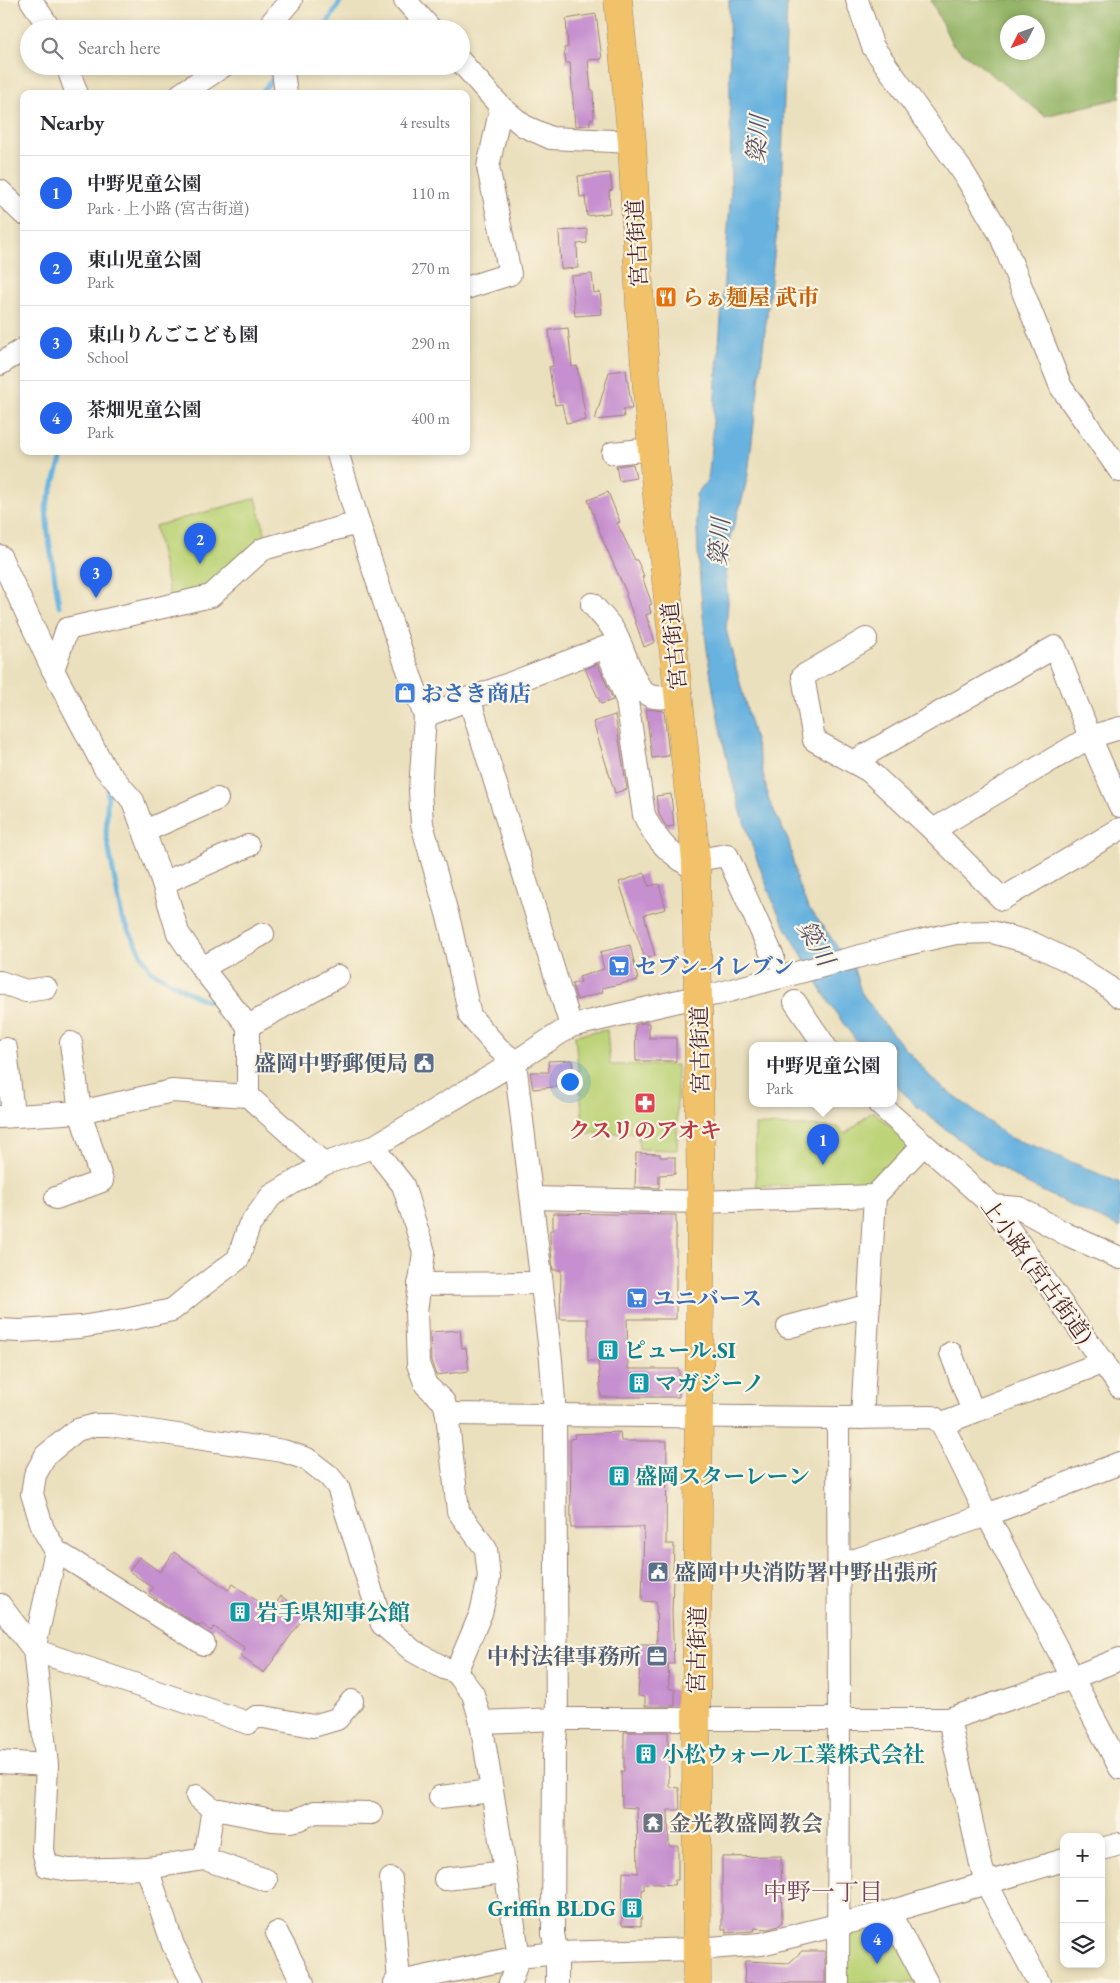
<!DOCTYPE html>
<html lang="en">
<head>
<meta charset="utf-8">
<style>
	:root { --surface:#fff; --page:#f2f2f3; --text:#2b2b33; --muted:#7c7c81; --line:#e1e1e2; --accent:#2563eb }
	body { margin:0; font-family:"EB Garamond","Noto Serif JP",serif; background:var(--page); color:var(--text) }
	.controls { position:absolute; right:15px; bottom:15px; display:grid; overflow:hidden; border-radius:10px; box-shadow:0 2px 8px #0003 }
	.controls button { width:45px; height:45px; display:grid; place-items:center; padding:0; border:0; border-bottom:1px solid var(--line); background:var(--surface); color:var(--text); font:25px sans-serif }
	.compass { position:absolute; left:1000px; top:15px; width:45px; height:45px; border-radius:50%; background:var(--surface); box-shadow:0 2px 8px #0003; rotate:228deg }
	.you { position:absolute; left:569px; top:1081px; width:18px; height:18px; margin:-12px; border:4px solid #fff; border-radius:50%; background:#1a73e8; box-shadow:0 0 0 8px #1a73e833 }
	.badge { display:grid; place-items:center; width:32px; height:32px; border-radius:50%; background:var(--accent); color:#fff; font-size:16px; font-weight:700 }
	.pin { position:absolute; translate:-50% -41px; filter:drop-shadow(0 1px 2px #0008) }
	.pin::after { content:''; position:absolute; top:26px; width:18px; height:15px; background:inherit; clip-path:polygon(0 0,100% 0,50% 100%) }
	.popup { position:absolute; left:749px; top:1042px; width:148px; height:65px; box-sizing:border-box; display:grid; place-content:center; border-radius:10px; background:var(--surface); filter:drop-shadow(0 1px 4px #0005); font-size:16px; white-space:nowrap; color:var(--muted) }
	.popup b { font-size:19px; color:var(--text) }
	.popup::after { content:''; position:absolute; left:50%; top:100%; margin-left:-10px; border:10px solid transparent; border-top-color:var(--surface) }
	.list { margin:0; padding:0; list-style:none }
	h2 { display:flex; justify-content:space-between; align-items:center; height:65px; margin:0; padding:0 20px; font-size:21px }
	h2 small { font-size:16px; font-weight:400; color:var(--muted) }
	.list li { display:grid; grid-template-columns:32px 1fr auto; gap:15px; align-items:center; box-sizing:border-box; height:75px; padding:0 20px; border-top:1px solid var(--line) }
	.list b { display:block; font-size:19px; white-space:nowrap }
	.list p { margin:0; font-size:16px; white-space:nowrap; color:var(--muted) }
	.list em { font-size:16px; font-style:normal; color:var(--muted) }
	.icon { flex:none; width:28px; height:28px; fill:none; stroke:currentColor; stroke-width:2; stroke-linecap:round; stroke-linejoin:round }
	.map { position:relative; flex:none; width:1120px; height:1983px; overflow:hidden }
	.search { position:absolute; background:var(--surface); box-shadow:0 2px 8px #0003; left:20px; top:20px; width:450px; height:55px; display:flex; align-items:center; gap:12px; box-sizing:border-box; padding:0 18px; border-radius:28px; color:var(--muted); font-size:19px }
	.panel { position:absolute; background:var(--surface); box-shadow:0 2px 8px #0003; left:20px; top:90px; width:450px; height:365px; border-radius:10px }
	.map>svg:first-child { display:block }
</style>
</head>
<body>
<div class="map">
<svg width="1120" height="1983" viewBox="0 0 1120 1983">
	<rect width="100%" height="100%" fill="#fcf5e5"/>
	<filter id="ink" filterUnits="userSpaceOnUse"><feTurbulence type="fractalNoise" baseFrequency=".02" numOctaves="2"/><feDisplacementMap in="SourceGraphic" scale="10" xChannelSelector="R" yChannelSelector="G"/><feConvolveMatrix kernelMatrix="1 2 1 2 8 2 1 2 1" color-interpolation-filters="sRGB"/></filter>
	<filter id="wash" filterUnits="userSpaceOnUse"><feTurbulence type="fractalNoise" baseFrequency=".0096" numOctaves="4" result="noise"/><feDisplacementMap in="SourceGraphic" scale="20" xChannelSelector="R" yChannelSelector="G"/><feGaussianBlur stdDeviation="1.12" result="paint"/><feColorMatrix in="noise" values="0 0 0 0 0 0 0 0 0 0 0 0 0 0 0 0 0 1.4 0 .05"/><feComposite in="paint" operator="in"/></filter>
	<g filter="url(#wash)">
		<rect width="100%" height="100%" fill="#ebe0bd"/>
		<g fill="#bcd377" stroke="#837951">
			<path d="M256,498L267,540L206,589L170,597L155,526Z"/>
			<path d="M607,1030L610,1065H677V1150L639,1149L638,1133H584L575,1035Z"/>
			<path d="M873,1111L912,1145L871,1186H756L755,1125L838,1127L845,1134Z"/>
			<path d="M880,1923L890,1928L920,1983H845L846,1936L855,1931Z"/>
		</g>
		<path fill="#95b568" stroke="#706a4a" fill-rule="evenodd" d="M931,0H1120V98L1045,116L952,44ZM1008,22H1038V52H1008Z"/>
		<path fill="#67b2df" stroke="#586885" d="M729,0H787L781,197L748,474L742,500L729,541L726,583L728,602L726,630L759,755L769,801L789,842L797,881L807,905L854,969L861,992L884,1024L934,1081L1010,1138L1039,1148L1120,1183V1228L1027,1184L978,1154L915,1105L893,1082V1046H861C837,1018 819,987 802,955C795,942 787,931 781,918C773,904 768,888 762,873C716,754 698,621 696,494L707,481L709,473L731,191Z"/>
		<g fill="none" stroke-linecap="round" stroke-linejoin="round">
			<g stroke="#67b2df" stroke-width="5">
				<path d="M322,29L330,19L341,0"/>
				<path d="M260,94L276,75"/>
				<path d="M59,606L48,533L46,507L64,451"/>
				<path d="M108,790L106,834L122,918L150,970L197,997L208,1001"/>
			</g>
		</g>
		<g id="blocks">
			<g fill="#c68fcf">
				<path d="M596,14L602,59L588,60L591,90H593L594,119H590V125L575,126L570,63H566L564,48L568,47L566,19Z"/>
				<path d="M610,173L612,190L609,191L610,213L587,216L585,196L580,197L578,176Z"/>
				<path d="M587,229V243L577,244L578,268L561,269L559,231Z"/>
				<path d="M592,274L594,293L600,292L602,314L575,316L571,276Z"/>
				<path d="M568,328L572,367L577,366L586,420L566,423L562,404L555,405L549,367L553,366L549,330Z"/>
				<path d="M626,370L632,409H623L624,417L595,420L609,372Z"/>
				<path d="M633,464L636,478L619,481L616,466Z"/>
				<path d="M608,492L620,522L617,523L635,560H637L644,576L642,577L652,604L649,605L651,613L646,615L655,642L644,647L626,595L627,594L604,543L588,500Z"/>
				<path d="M598,664L613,700L601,704L585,669Z"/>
				<path d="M646,709L664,711L669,756L652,758Z"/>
				<path d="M615,715L627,789L615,793L593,722Z"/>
				<path d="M671,794L674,826L666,827L659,814L656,796Z"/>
				<path d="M645,873L649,886L659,884L666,909L644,915L655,956L645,959L619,882Z"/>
				<path d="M630,945L638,980L602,988L603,992L577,1000L572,984L581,982L579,977L604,969L600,952Z"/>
				<path d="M643,1023H649V1038H676V1061H636L635,1025Z"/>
				<path d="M572,1060L574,1085L533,1089L530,1072H549L548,1061Z"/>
				<path d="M636,1153L660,1154V1157H675V1174L659,1175V1188L635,1187Z"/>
				<path d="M553,1213L676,1215V1319H627L628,1369H679V1397H601L598,1361H588V1319H560L561,1270H553L550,1240V1230H553Z"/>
				<path d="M460,1330L462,1348H466L469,1371L436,1375L431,1361L430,1332Z"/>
				<path d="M620,1432L621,1441H667L666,1544H674L672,1613L674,1664H668L669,1688L675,1690V1706H645V1697L638,1696L640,1664H637V1644H657L656,1602L642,1601L644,1527L571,1528L570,1439L575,1438L574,1434Z"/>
				<path d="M174,1552L228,1590L233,1584L271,1611L281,1596L306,1614L264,1673L240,1656L245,1648L214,1627L211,1631L202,1624L200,1626L163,1603L149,1593L153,1588L129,1571L139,1557L160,1572Z"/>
				<path d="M624,1732H668L669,1787L679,1788L680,1810H668L669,1846H678V1880H675L674,1885L644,1883V1890H642L641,1926L622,1925L623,1872L638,1873L637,1808L622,1807L621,1771H624Z"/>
				<path d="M781,1856L782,1923L778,1926L768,1929L755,1928L754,1931L726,1933V1929H722V1857Z"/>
				<path d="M802,1951H825V1983H744L745,1961L789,1963Z"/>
			</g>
		</g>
	</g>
	<g filter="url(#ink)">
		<use href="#blocks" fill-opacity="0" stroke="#9a8074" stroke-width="1"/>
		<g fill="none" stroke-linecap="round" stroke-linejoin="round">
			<g stroke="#9a8074" stroke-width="24">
				<g id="minor">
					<path d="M31,0L50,29"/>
					<path d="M405,0L431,29"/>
					<path d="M857,0L873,47L963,172L1000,234L1061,387L1120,471"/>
					<path d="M266,29L291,0"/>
					<path d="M461,62L501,107L524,126L551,138L632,142"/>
					<path d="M67,66L77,94"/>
					<path d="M279,66L283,71L286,94"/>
					<path d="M181,94L223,66"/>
					<path d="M0,191L24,214"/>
					<path d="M466,288L510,274L488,167L501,107"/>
					<path d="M0,364L24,349"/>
					<path d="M337,451C363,541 392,629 425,716L606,647L627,701L644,815C657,843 670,853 695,870"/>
					<path d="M613,453L652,449"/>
					<path d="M0,556L53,670L104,767L133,801L163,883L178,933L202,968L248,1026V1096"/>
					<path d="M592,604C599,613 608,621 614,631C623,646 634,685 645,693C654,700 670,697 680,696"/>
					<path d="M866,639L803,676L814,740L869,771L933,830L1002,899L1120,829"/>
					<path d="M53,670L67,629L211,596L263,549L358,523"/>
					<path d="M469,698L571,1026"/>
					<path d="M425,716L420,790L422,824L450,924L470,1016L498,1048L515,1062L551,1360L555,1415L557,1719L554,1751L553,1934L557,1953V1983"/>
					<path d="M853,762L1055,647L1090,737L1120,806"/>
					<path d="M933,830L1090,737L1120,728"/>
					<path d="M145,831L217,799"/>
					<path d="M696,860L727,855L773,957"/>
					<path d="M163,883L248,846"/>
					<path d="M202,968L263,934"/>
					<path d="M0,982L26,991L46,988"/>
					<path d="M795,1002L825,1046"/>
					<path d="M248,1026L338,976"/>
					<path d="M6,1049L13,1115"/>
					<path d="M879,1104L993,1206L1120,1387"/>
					<path d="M0,1117L80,1112L172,1091L248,1096L324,1164"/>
					<path d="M373,1147L403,1185L424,1252L416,1312L418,1364L426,1385L444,1402L447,1414L458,1511L486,1549L489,1578L481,1613L456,1672"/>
					<path d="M56,1198L102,1181L80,1112L71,1043"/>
					<path d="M532,1198L701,1202L875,1196"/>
					<path d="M993,1206L1019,1208L1066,1234L1120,1258"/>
					<path d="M419,1284L541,1283"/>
					<path d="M788,1327L869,1305"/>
					<path d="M0,1330L20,1331L80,1327L130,1319L172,1310L194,1292L238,1259L249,1226L271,1196L324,1164L373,1147L515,1062L571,1026L683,1000L717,994L898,946L956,933L992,932L1032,943L1069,961L1106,985L1120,997"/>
					<path d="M951,1353L973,1412"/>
					<path d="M447,1414L838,1418L933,1417L942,1424L987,1515L1120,1768"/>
					<path d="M838,1418L839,1718L838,1983"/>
					<path d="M862,1418L875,1196L923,1145"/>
					<path d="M942,1424L1104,1362"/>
					<path d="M56,1551L204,1644"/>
					<path d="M838,1566L987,1515L1120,1463"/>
					<path d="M0,1605L34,1650L248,1723L256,1717H264L313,1726L337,1719L352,1701"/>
					<path d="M949,1719L982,1869L990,1890L1039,1983"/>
					<path d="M481,1722L557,1719H949L1072,1678L1120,1659"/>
					<path d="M0,1762L47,1765"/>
					<path d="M197,1796L216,1812"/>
					<path d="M440,1797L492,1791"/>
					<path d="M371,1813L315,1812L299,1819L290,1821L272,1820L220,1810L212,1814L205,1859L147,1868L69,1870L47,1866L43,1850L47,1765L34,1650L56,1551L43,1529L32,1494L35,1475L46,1455L77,1430L95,1425H111L283,1451L307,1459L329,1476L338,1487L382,1624L413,1651L444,1668L456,1672L473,1694L481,1722L519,1957L510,1983"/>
					<path d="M1101,1849L1120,1844"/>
					<path d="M205,1859L266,1880"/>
					<path d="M147,1868L173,1945L193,1983"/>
					<path d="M391,1879L399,1982"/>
					<path d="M445,1879L505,1872"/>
					<path d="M889,1912L927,1983"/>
					<path d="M277,1933L303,1983"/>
					<path d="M395,1983L519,1957L557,1953L697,1949L761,1944L889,1912L1064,1860"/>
				</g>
			</g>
			<g stroke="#9a8074" stroke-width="29">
				<path id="highway" d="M618,0L632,142L640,305L652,449L696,860L701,1202L696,1720L697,1983"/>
			</g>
			<use href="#minor" stroke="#fff" stroke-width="22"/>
			<use href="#highway" stroke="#f2c26a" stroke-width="28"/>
		</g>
	</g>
	<defs>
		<g id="restaurant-square" transform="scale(1.125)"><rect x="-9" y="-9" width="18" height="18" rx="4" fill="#e8710a" stroke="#fcf5e5"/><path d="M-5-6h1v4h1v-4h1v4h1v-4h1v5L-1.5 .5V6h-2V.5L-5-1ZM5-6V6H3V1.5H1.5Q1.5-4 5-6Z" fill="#fff"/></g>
		<g id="shop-square" transform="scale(1.125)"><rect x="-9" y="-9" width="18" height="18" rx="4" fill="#3f7fe0" stroke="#fcf5e5"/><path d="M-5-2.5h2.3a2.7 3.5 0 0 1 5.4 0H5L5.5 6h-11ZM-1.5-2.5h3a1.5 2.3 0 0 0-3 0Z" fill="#fff"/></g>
		<g id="supermarket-square" transform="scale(1.125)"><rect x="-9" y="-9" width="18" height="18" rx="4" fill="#3f7fe0" stroke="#fcf5e5"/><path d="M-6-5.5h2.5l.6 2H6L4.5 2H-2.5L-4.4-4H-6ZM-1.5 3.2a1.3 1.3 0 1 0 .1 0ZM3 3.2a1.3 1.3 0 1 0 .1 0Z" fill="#fff"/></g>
		<g id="civic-square" transform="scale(1.125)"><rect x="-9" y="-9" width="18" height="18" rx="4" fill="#5c6f8a" stroke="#fcf5e5"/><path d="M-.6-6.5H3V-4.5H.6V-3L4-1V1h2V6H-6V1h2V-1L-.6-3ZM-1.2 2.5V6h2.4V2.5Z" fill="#fff"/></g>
		<g id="pharmacy-square" transform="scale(1.125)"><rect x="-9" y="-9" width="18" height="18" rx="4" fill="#e0444e" stroke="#fcf5e5"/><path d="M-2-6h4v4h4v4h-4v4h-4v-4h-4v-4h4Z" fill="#fff"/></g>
		<g id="building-square" transform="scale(1.125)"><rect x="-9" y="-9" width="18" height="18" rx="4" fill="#0f9aa8" stroke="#fcf5e5"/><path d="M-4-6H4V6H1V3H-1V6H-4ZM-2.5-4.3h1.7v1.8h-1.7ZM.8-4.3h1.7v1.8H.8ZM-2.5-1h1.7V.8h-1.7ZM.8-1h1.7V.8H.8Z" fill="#fff"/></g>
		<g id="office-square" transform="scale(1.125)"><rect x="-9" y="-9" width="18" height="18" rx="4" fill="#5c6f8a" stroke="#fcf5e5"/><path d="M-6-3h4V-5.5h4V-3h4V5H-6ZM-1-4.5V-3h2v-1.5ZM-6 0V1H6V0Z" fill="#fff"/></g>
		<g id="temple-square" transform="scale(1.125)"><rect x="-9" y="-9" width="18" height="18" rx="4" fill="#6b7280" stroke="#fcf5e5"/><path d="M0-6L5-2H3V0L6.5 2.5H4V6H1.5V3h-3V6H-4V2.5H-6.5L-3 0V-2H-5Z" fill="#fff"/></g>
	</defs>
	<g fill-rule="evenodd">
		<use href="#restaurant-square" x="666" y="297"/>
		<use href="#shop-square" x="405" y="693"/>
		<use href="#supermarket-square" x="619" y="966"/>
		<use href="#civic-square" x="424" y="1063"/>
		<use href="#pharmacy-square" x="645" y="1103"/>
		<use href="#supermarket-square" x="637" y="1298"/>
		<use href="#building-square" x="608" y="1350"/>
		<use href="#building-square" x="639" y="1383"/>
		<use href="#building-square" x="619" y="1476"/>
		<use href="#civic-square" x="658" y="1572"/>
		<use href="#building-square" x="240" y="1612"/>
		<use href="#office-square" x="657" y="1656"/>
		<use href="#building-square" x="646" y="1754"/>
		<use href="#temple-square" x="653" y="1823"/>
		<use href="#building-square" x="632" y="1908"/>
	</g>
	<g text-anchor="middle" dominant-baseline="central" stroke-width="4.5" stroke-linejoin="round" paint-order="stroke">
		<g font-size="22" fill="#4a1f2b" stroke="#fcf5e5">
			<text transform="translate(637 243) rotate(-93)">宮古街道</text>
			<text transform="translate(674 646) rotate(-96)">宮古街道</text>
			<text transform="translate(700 1050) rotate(-91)">宮古街道</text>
			<text transform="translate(1037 1271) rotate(54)">上小路 (宮古街道)</text>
			<text transform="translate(697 1650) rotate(-89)">宮古街道</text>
		</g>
		<g font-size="22" font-weight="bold" fill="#c56008" stroke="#fcf5e5" text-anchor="start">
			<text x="682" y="297">らぁ麺屋 武市</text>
		</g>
		<g font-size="22" font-weight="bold" fill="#366cbe" stroke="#fcf5e5" text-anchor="start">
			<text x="421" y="693">おさき商店</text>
			<text x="635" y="966">セブン-イレブン</text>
			<text x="653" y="1298">ユニバース</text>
		</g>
		<g font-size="22" font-weight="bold" fill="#4e5e75" stroke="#fcf5e5" text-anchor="end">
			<text x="408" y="1063">盛岡中野郵便局</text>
			<text x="674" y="1572" text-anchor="start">盛岡中央消防署中野出張所</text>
			<text x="641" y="1656">中村法律事務所</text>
		</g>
		<g font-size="22" font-weight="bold" fill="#be3a42" stroke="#fcf5e5">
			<text x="645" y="1130">クスリのアオキ</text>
		</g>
		<g font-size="22" font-weight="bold" fill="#0d838f" stroke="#fcf5e5" text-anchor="start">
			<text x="624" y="1350">ピュール.SI</text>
			<text x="655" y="1383">マガジーノ</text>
			<text x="635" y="1476">盛岡スターレーン</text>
			<text x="256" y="1612">岩手県知事公館</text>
			<text x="662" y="1754">小松ウォール工業株式会社</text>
			<text x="616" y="1908" text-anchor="end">Griffin BLDG</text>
		</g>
		<g font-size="22" font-weight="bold" fill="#5b616d" stroke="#fcf5e5" text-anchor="start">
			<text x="669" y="1823">金光教盛岡教会</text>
		</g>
		<g font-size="24" font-style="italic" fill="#54526a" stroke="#fcf5e5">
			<text transform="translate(757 139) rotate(-85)">簗川</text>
			<text transform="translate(719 542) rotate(-86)">簗川</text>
			<text transform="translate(816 943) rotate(60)">簗川</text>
		</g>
		<g font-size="24" fill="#754664" stroke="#fcf5e5">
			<text x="823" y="1891">中野一丁目</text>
		</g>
	</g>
</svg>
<div class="controls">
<button>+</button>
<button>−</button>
<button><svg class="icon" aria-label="layers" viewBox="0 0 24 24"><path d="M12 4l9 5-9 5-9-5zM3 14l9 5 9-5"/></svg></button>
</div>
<svg class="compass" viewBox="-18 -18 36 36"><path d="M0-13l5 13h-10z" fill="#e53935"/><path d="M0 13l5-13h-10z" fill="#7c7c81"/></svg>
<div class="you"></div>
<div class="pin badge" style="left:823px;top:1165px">1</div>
<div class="popup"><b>中野児童公園</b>Park</div>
<div class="pin badge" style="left:200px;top:564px">2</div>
<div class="pin badge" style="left:96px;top:598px">3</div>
<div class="pin badge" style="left:877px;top:1964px">4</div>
<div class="search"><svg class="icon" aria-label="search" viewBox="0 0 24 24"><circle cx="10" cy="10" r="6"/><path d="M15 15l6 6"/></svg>Search here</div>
<section class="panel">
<h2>Nearby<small>4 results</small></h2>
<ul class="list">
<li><span class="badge">1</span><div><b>中野児童公園</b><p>Park · 上小路 (宮古街道)</p></div><em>110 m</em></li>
<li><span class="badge">2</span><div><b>東山児童公園</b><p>Park</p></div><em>270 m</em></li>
<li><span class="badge">3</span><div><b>東山りんごこども園</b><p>School</p></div><em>290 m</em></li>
<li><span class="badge">4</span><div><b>茶畑児童公園</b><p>Park</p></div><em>400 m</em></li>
</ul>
</section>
</div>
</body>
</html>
